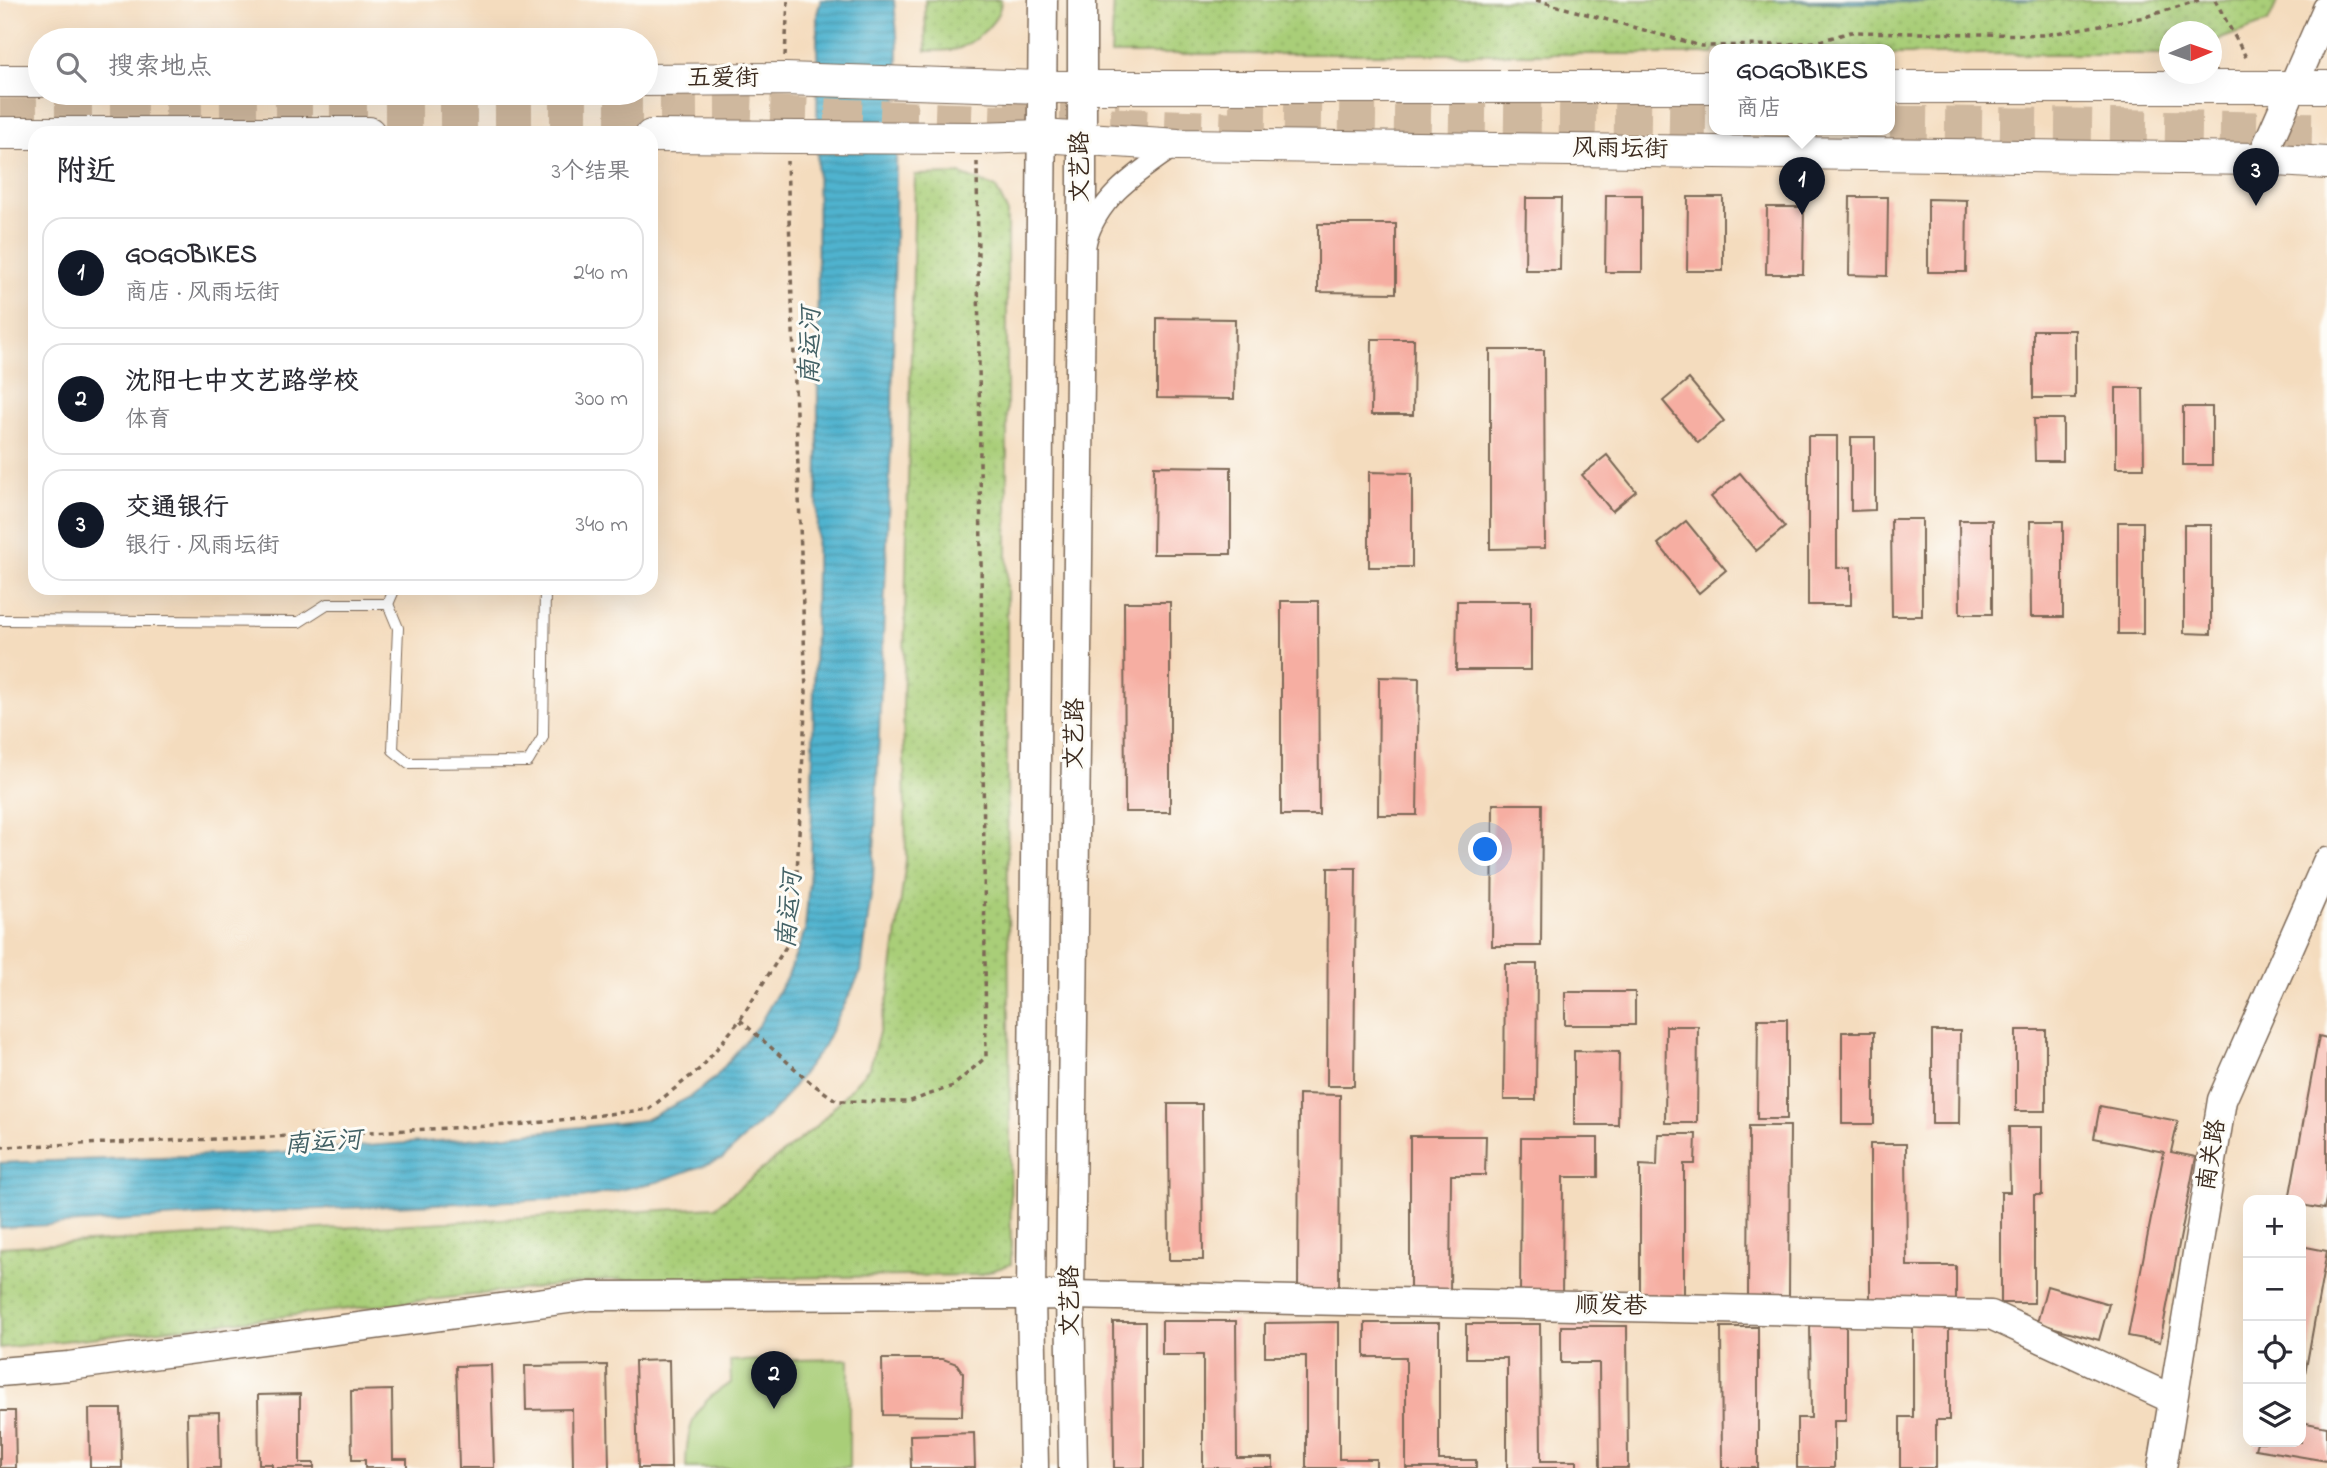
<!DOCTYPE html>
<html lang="zh">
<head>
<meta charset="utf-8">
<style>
	:root { --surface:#fff; --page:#f7f7f7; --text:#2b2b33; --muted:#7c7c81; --line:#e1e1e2; --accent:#111827 }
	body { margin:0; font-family:"Indie Flower","LXGW WenKai TC",sans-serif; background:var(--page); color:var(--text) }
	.controls { position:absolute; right:21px; bottom:21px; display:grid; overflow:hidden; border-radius:14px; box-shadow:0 7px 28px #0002 }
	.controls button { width:63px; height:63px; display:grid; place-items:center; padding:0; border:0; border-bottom:2px solid var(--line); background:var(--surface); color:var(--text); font:35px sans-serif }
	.compass { position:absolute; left:2159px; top:21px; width:63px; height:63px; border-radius:50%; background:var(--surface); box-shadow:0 7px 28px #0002; rotate:88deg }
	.you { position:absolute; left:1486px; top:850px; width:24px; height:24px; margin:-18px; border:5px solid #fff; border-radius:50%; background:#1a73e8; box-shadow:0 0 0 10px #1a73e833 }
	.badge { display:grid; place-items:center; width:46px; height:46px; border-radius:50%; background:var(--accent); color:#fff; font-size:23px; font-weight:700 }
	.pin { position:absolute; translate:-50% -58px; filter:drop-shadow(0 2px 4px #0008) }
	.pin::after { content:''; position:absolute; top:37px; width:24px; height:21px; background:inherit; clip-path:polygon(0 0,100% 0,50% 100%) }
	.popup { position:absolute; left:1709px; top:44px; width:186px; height:91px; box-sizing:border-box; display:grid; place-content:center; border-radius:14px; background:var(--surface); filter:drop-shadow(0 2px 5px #0005); font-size:23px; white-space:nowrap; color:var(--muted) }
	.popup b { font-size:26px; color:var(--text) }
	.popup::after { content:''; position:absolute; left:50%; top:100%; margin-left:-14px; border:14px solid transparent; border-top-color:var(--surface) }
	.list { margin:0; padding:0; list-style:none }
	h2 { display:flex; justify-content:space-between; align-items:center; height:91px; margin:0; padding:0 28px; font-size:30px }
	h2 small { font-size:23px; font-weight:400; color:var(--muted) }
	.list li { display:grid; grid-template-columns:46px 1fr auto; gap:21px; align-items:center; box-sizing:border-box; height:112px; margin:0 14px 14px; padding:0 14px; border:2px solid var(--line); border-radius:21px }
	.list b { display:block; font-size:26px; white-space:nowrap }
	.list p { margin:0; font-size:23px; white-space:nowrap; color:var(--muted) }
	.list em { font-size:23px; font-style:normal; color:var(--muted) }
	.icon { flex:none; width:38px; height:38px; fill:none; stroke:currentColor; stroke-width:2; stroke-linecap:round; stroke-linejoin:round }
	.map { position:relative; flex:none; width:2327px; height:1468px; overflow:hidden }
	.search { position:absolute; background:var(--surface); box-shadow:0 7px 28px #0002; left:28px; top:28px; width:630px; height:77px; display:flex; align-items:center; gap:18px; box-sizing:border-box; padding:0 24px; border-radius:38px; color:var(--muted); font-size:26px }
	.panel { position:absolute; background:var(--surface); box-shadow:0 7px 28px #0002; left:28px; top:126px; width:630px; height:469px; border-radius:21px }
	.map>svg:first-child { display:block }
</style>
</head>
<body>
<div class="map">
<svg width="2327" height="1468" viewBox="0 0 2327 1468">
	<defs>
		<pattern id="park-dots" width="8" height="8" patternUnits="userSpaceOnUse" patternTransform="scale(1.75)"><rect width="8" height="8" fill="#a9ce78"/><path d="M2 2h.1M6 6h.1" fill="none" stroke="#92b167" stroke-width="1.8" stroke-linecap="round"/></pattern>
		<pattern id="water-rules" width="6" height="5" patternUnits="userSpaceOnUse" patternTransform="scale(1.75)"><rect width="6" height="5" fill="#50b3cf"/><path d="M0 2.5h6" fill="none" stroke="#4492a7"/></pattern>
	</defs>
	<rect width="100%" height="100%" fill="#fdfcf7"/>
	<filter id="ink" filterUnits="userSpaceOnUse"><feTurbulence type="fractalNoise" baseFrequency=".0143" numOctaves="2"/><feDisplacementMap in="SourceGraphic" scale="14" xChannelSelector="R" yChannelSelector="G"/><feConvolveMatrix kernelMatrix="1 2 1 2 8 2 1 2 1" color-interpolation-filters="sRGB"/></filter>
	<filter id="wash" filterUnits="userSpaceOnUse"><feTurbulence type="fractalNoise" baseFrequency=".00686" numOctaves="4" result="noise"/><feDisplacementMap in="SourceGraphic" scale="28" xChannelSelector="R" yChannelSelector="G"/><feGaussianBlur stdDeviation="1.57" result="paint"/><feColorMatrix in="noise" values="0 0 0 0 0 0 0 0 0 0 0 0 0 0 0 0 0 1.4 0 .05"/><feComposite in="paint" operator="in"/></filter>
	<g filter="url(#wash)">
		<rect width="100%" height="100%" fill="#f4dcbe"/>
		<path fill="#a9ce78" stroke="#727c4b" stroke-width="2" d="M849,1359V1468H686C686,1427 694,1403 731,1383L730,1361Z"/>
		<g fill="url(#park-dots)" stroke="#727c4b" stroke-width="2">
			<path d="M925,0H1001C1001,21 977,40 960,48C951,52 936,50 926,51Z"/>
			<path d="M1114,0H2278L2268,22L2212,42V32H2170L2169,54H1890V49H1714V54H1111Z"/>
			<path d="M960,174L996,188L1007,211V770L1011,1264L980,1275L608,1280L0,1348V1247L715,1207L818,1125L870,1067L889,993L906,860L903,706L915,175Z"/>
		</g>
		<g fill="url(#water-rules)" stroke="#466e76" stroke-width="2">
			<path d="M821,0H894L898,47L892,420L873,879L861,972L823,1047L778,1106L722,1159L657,1182L582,1198L296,1210L0,1228V1163L267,1153L481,1138L645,1120L688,1098L715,1078L760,1023L789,973L805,930L811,857L818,453L817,14Z"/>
			<path d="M1774,0H2037L1852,3Z"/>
		</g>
		<g id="blocks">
			<g fill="#f6aea2">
				<path d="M1606,195H1642V272H1605Z"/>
				<path d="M1688,197H1723V271H1687Z"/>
				<path d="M1850,197H1888L1887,276L1849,275Z"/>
				<path d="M1526,198H1561L1560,270H1525Z"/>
				<path d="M1928,199L1967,200L1966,272H1928Z"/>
				<path d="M1767,207H1804L1803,274H1766Z"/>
				<path d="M1318,224H1396V293L1318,292Z"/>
				<path d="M1157,318L1235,319L1234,399L1157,398Z"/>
				<rect x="2033" y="330" width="42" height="68"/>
				<path d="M1372,339H1414L1413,415H1371Z"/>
				<path d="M1490,350H1544L1545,548L1490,549Z"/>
				<path d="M1689,379L1724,421L1698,443L1663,401Z"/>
				<path d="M2116,388H2143L2144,468H2116Z"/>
				<rect x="2183" y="407" width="29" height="58"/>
				<path d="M2034,419H2063V461H2035Z"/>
				<path d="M1808,436H1837V568L1851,567V605H1808Z"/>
				<path d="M1851,437H1875V510L1851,511Z"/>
				<path d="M1607,455L1636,491L1612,511L1582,475Z"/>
				<path d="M1154,466L1231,467V554H1153Z"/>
				<path d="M1369,472L1412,473V567H1369Z"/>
				<path d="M1740,473L1785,527L1756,551L1711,497Z"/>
				<path d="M1891,519H1922V616H1892Z"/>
				<path d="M1959,520H1992V614H1960Z"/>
				<path d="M1686,521L1726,570L1699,593L1658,544Z"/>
				<path d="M2030,521H2063V617H2031Z"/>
				<rect x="2118" y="522" width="25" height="112"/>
				<path d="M2184,525H2211V634L2184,633Z"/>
				<path d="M1281,601H1318L1319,815H1281Z"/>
				<path d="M1457,601H1531V670H1456Z"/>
				<path d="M1124,602H1170V812H1125Z"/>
				<path d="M1379,677L1419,678L1417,815H1378Z"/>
				<path d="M1493,804H1542L1541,946H1492Z"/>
				<path d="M1328,868H1356L1354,1086H1327Z"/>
				<path d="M1505,964H1537L1536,1100H1504Z"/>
				<rect x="1565" y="992" width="70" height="33"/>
				<path d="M1758,1019H1787V1119H1757Z"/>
				<path d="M1666,1026H1698L1697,1123H1665Z"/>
				<rect x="2016" y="1030" width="30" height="81"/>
				<path d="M1932,1031H1960L1959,1124H1932Z"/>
				<rect x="1842" y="1032" width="32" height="92"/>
				<path d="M2319,1036L2327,1038V1195L2324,1209L2301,1205V1200H2289Z"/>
				<path d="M1574,1051L1619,1052L1618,1125H1574Z"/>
				<path d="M1299,1094L1340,1095L1339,1294H1298Z"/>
				<path d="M1168,1104H1202L1203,1260H1169Z"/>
				<path d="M2100,1106L2178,1121L2171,1152L2196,1157L2160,1342L2128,1336L2164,1152L2094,1138Z"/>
				<path d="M1749,1126H1790L1789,1298H1748Z"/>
				<path d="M2009,1127H2042V1195H2034V1303H2001V1192H2010Z"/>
				<path d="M1658,1134H1696L1695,1164H1684V1301H1640V1165L1657,1166Z"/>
				<path d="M1410,1136H1486L1485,1175H1451L1450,1296H1410Z"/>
				<path d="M1521,1138H1598V1177H1563L1562,1298H1520Z"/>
				<path d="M1870,1144H1906L1907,1266H1956V1302H1870Z"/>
				<path d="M2301,1246L2327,1251L2302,1391H2301Z"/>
				<path d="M2047,1286L2109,1304L2099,1340L2037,1323Z"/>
				<path d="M1810,1320H1846V1421H1834V1468H1797V1418H1811Z"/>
				<path d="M1162,1321H1236L1237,1458H1273V1468H1203V1355H1162Z"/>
				<path d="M1913,1321H1949V1420H1936V1468H1900V1417H1913Z"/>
				<path d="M1113,1322H1145V1468H1114Z"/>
				<path d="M1339,1322V1459H1376V1468H1306V1356H1265V1323Z"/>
				<path d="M1365,1323H1439V1460H1476V1468H1406V1357H1365Z"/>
				<path d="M1466,1324H1540L1541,1461H1577V1468H1507V1358H1466Z"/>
				<path d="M1561,1326H1627L1628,1468H1600L1599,1363H1561Z"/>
				<path d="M1721,1327H1758V1468H1722Z"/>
				<path d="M882,1359H943L957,1364L963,1373L962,1416L883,1415Z"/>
				<path d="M669,1360L671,1468H638L635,1361Z"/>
				<path d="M491,1365L494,1468H459L456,1366Z"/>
				<path d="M607,1365L609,1468H573L572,1409L526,1410L525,1366Z"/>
				<path d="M392,1390L393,1459H407V1468H365V1460H352L351,1391Z"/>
				<path d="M300,1394V1463H314V1468H272V1464H259L258,1395Z"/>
				<path d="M89,1409H121L122,1468H90Z"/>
				<path d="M0,1411H15L16,1468H0Z"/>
				<path d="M219,1412L220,1468H188L187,1413Z"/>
				<path d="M2301,1422L2327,1427V1461L2255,1449L2257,1442H2301Z"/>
				<path d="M974,1433L975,1468H911L910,1435Z"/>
			</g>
		</g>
	</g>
	<g filter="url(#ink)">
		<use href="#blocks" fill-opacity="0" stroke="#7c6856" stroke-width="2"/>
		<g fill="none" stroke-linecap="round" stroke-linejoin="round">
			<g stroke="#cfb89e" stroke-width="37" stroke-dasharray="37 18" stroke-linecap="butt">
				<path d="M1005,108L1119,111"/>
				<path d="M1229,114L1714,122"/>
				<path d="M0,117L717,113L1031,124"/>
				<path d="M1890,124L2327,131"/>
				<path d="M1110,126L1259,131"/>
			</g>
			<g stroke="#7c6856" stroke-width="12">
				<g id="lane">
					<path d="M388,604L398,628L393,750L409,763L528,762L543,737L545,588"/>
					<path d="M388,604L395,588"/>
					<path d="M0,620L299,622L327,604H388"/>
				</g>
			</g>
			<g stroke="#7c6856" stroke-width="22">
				<path id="street" d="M1086,244C1097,197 1140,171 1177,145"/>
			</g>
			<g stroke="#7c6856" stroke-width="31">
				<g id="secondary">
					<path d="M2261,159L2327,9"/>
					<path d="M0,1372L69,1366L590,1296L1070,1295L1991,1315L2172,1399"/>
					<path d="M1034,1468L1031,1296L1043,0"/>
					<path d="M1073,1468L1070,1295L1082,189V0"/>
					<path d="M2162,1468L2222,1100L2327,862"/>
				</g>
			</g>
			<g stroke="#7c6856" stroke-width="34">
				<g id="primary">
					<path d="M646,80L784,79L1043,87H1714"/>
					<path d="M0,81H40"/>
					<path d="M1890,87H2327"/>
					<path d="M0,133H369"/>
					<path d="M651,136L977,138L1042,136L1178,145L2261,159L2327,163"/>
				</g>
			</g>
			<g stroke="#7c6856" stroke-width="3.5" stroke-dasharray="5 5" stroke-linecap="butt">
				<path d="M1536,0L1701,46L1774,45L1816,42L1851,32L2045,35L2145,17L2199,0"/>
				<path d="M2215,0L2247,59"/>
				<path d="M785,56L788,0"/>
				<path d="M740,1020L810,1082L837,1101L908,1102L953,1086L986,1057L977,162"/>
				<path d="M0,1147L271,1137L528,1124L649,1109L702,1067L740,1020L794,934L806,692L787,161"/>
			</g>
			<use href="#lane" stroke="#fff" stroke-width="10"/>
			<use href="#street" stroke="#fff" stroke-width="19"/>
			<use href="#secondary" stroke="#fff" stroke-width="28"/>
			<use href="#primary" stroke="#fff" stroke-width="32"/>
		</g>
	</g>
	<g text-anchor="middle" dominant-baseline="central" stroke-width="6" stroke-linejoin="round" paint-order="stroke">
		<g font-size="24" fill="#3b2a1e" stroke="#fdfcf7">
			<text x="723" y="79">五爱街</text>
			<text transform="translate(1620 150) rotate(1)">风雨坛街</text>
			<text transform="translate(1081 167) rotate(-90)">文艺路</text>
			<text transform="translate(1076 734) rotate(-89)">文艺路</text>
			<text transform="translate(2213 1155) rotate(-81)">南关路</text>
			<text transform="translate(1071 1301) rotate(-90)">文艺路</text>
			<text transform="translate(1611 1307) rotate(1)">顺发巷</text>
		</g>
		<g font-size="26" font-style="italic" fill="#436165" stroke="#fdfcf7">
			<text transform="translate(812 346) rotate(-89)">南运河</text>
			<text transform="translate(791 910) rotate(-85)">南运河</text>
			<text transform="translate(323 1144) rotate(-4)">南运河</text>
		</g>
	</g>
</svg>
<div class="controls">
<button>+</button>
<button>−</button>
<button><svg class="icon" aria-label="locate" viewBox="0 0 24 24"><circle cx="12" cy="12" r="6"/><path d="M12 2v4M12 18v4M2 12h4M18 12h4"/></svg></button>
<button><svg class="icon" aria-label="layers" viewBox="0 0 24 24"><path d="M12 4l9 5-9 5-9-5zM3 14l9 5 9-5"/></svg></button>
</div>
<svg class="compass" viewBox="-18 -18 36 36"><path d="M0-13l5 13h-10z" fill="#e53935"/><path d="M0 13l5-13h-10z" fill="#7c7c81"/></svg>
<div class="you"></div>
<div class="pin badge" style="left:1802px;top:215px">1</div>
<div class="popup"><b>GOGOBIKES</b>商店</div>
<div class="pin badge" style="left:774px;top:1409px">2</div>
<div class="pin badge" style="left:2256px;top:206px">3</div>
<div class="search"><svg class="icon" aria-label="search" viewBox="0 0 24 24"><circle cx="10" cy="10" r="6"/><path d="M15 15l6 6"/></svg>搜索地点</div>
<section class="panel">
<h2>附近<small>3个结果</small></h2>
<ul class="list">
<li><span class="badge">1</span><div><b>GOGOBIKES</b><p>商店 · 风雨坛街</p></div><em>240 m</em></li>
<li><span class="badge">2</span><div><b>沈阳七中文艺路学校</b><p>体育</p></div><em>300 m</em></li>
<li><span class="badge">3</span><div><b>交通银行</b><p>银行 · 风雨坛街</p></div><em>340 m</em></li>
</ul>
</section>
</div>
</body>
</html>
